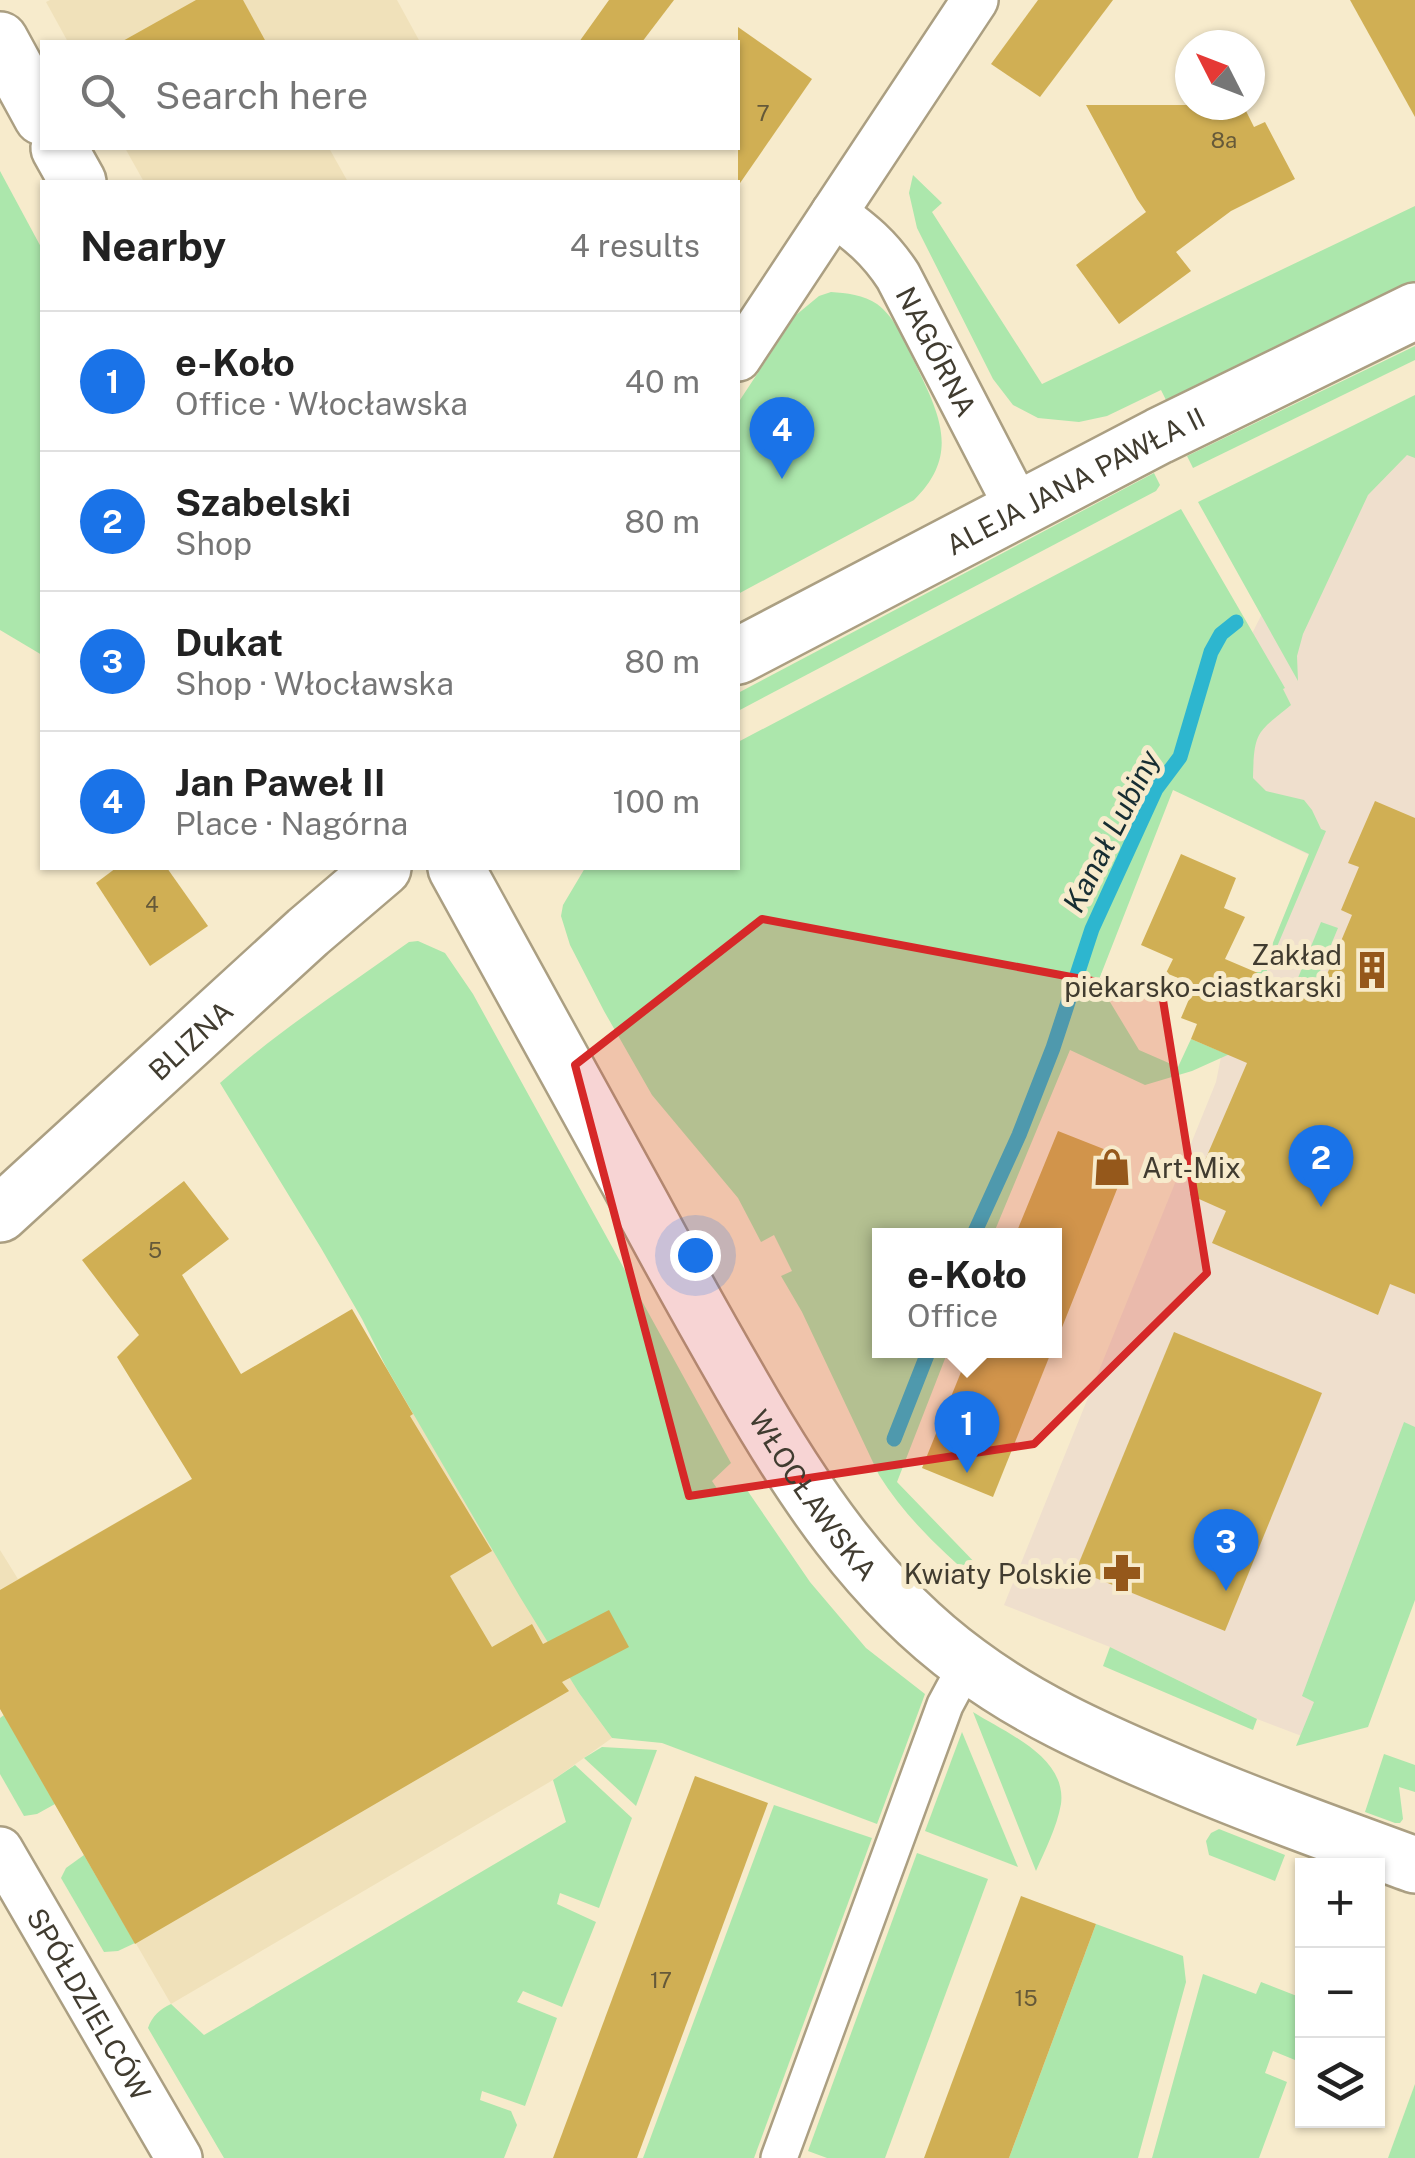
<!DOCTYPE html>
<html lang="en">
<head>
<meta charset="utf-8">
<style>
	:root { --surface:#fff; --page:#f6f6f6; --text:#222; --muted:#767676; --line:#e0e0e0; --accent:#1a73e8 }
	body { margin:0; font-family:"Public Sans",sans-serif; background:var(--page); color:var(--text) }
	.controls { position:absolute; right:30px; bottom:30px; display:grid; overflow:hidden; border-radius:0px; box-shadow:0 2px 8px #0004 }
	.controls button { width:90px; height:90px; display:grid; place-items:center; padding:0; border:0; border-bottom:2px solid var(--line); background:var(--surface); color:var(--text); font:50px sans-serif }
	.compass { position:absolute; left:1175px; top:30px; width:90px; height:90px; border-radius:50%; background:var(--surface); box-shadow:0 2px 8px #0004; rotate:312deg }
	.you { position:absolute; left:695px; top:1255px; width:35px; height:35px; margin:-25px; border:8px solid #fff; border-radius:50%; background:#1a73e8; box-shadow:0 0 0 15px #1a73e833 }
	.badge { display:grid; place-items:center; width:65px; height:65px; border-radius:50%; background:var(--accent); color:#fff; font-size:32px; font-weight:700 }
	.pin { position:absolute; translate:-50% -82px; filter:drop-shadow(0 2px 5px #0008) }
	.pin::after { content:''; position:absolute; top:52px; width:35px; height:30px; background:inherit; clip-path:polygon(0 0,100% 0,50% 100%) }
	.popup { position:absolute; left:872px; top:1228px; width:190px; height:130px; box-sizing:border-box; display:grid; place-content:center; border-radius:0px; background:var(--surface); filter:drop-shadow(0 2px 8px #0005); font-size:32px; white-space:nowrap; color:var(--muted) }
	.popup b { font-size:38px; color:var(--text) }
	.popup::after { content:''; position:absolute; left:50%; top:100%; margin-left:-20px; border:20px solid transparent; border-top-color:var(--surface) }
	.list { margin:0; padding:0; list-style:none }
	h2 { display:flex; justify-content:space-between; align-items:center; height:130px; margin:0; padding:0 40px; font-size:42px }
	h2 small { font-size:32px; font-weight:400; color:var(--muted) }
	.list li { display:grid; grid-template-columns:65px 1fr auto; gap:30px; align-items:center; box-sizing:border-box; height:140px; padding:0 40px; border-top:2px solid var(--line) }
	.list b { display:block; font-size:38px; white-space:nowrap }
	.list p { margin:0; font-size:32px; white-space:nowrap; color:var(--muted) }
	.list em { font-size:32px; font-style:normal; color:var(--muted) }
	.icon { flex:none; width:55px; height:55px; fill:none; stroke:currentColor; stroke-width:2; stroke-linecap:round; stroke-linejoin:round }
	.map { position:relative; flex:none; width:1415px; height:2158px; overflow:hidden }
	.search { position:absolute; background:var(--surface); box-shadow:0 2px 8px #0004; left:40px; top:40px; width:700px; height:110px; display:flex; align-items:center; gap:25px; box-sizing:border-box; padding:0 35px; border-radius:0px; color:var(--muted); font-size:38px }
	.panel { position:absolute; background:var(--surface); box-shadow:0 2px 8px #0004; left:40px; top:180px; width:700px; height:690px; border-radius:0px }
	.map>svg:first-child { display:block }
</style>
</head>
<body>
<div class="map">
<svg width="1415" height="2158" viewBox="0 0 1415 2158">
	<rect width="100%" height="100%" fill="#f7ebcc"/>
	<path fill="#efdfcd" d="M1415,433V1456L1307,1738L1257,1719L1110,1647L1004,1605L1216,1082L1222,1052L1256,972H1261L1309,855L1173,789L1267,604Z"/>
	<g fill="#f0e1ba">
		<path d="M50,0H397L420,42H68L46,2Z"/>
		<path d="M125,148H329L348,182H144Z"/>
		<path d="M386,1367L579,1693L612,1738L553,1780L171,2004L0,1709V1550L18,1579Z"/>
	</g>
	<g fill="#ace7ac" fill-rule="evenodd">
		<path d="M0,171L42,249V655L0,630Z"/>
		<path d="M913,175L942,203L932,212L1042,384L1415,206V281L1340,316L1167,402L1161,390L1107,416L1079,422L1038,418L1013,405L993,379L917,228L909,193Z"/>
		<path d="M831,292C846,293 864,295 877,304C896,318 905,343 915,363C939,414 961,454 914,500L738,594V403L796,315L819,296Z"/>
		<path d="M1415,346V360L1193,468L1187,456Z"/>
		<path d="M1415,395V458L1407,455L1368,495L1303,634L1297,656L1298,681L1198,502Z"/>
		<path d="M1154,473L1160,485L1156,491L738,711V693Z"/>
		<path d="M1181,509L1285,688L1283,689L1291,705C1257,733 1254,731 1253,778L1266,791L1304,800L1312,810L1321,829L1326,831L1232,1053L1192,1071L1145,1085L1070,1050L993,1235L880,1236V1350L948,1351L897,1482L982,1570L977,1582C941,1550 905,1517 879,1475L802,1312L781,1276L792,1271L774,1235L761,1242L738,1198L652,1095L604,1011L570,945L561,916L563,905L585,868H738V742ZM1173,790L1309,854L1261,972H1256L1222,1052L1191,1039L1178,1067L1139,1050L1098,982Z"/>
		<path d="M1321,922L1338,928L1296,1029L1286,1007Z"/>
		<path d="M418,941L445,953L473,994L731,1463L712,1481L718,1490L732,1486L747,1490L810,1582L866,1648L925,1694L877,1824L662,1743L612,1738L579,1693L520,1597L386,1367L362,1319L321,1248L220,1083C279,1030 345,988 409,942Z"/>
		<path d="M1404,1422L1415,1427V1600L1368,1727L1296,1746L1314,1702L1302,1696Z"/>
		<path d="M1110,1647L1257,1719L1253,1730L1103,1666Z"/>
		<path d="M973,1712C1006,1733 1067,1757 1061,1804C1057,1827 1045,1850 1036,1871Z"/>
		<path d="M4,1715L55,1804L37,1814L24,1816L0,1774V1718Z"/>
		<path d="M962,1732L1018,1867L925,1831Z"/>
		<path d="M602,1747L657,1750L636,1806L584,1758Z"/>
		<path d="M1384,1754L1415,1765V1792L1399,1787L1403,1819L1400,1823H1395L1365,1812Z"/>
		<path d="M575,1765L632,1818L599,1908L560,1893L557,1904L596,1922L562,2007L523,1991L517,2002L557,2018L525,2106L482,2091L480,2100L511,2111L517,2125L504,2158H224L148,2028C152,2016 160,2009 171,2004L204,2035L566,1822L553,1780Z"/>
		<path d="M774,1805L872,1838L754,2158H643Z"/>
		<path d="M1219,1829L1285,1855L1275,1881L1209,1855L1206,1841L1211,1833Z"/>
		<path d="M917,1853L988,1879L885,2158H827L808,2151Z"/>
		<path d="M84,1855L135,1943L118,1951L104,1952L61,1878L66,1868Z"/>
		<path d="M1096,1924L1183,1956L1186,1982L1138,2158H1009Z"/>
		<path d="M1203,1974L1256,1994L1261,1982L1302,1998V2039L1295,2060L1273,2051L1265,2073L1287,2082L1259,2158H1152Z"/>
		<path d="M1415,2084V2158H1388Z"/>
	</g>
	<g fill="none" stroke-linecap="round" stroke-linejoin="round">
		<g stroke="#2db6cf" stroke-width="15">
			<path d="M973,1236L1019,1135L1053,1048L1092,929L1156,789L1180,757L1211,652L1221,634L1236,622"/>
			<path d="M894,1439L929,1350"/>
		</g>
	</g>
	<g fill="#d0af54">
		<path d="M196,0H243L266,42H121Z"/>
		<path d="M609,0H674L642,42H579Z"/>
		<path d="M1038,0H1113L1040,97L991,64Z"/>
		<path d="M1350,0H1415V117Z"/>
		<path d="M738,27L812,79L738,186Z"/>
		<path d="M1086,105H1243L1254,127L1265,122L1295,179L1231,211L1176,252L1191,271L1119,324L1076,265L1146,212L1137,199Z"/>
		<path d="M1375,801L1415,818V1294L1390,1284L1378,1315L1212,1243L1226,1211L1190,1195L1247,1063L1191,1039L1197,1024L1181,1018L1195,985L1166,973L1173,959L1141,945L1181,854L1236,878L1224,908L1245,917L1225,959L1317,998L1352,915L1341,910L1359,867L1348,863Z"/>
		<path d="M116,868H167L208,926L150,966L96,883Z"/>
		<path d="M1058,1131L1129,1159L1057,1340H1054V1236H1015Z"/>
		<path d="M184,1181L229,1239L182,1275L241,1374L352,1309L413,1414L410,1416L492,1551L450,1576L492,1647L532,1624L543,1644L609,1610L629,1647L562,1682L569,1691L135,1944L0,1709V1590L192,1479L117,1357L139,1335L82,1260Z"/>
		<path d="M1174,1332L1322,1393L1225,1631L1076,1570Z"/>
		<path d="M970,1350H1052L993,1497L922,1468Z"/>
		<path d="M695,1776L768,1803L637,2158H553Z"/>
		<path d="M1021,1896L1096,1924L1009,2158H924Z"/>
	</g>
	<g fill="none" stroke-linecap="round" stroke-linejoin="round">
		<g stroke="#ab9f82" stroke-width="40">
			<path id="pedestrian" d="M779,2158L945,1705L967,1664"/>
		</g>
		<g stroke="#ab9f82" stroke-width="50">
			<g id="minor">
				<path id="s1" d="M834,213C861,233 879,247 898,276L1018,508"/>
				<path d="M738,358L975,0"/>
				<path id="s2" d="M0,1850L179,2158"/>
			</g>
		</g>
		<g stroke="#ab9f82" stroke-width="60">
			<g id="tertiary">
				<path d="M0,40L42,117"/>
				<path d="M59,148L78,182"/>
				<path id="s3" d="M738,656L1159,436L1415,311"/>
				<path id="s4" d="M456,868C517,980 580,1093 642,1206C674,1266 707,1325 741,1384C801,1489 868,1591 968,1664C1027,1708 1093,1738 1161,1767C1244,1803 1330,1834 1415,1865"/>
				<path id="s5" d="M0,1214L308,932L383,868"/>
			</g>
		</g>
		<use href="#pedestrian" stroke="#fff" stroke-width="35"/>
		<use href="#minor" stroke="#fff" stroke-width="45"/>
		<use href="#tertiary" stroke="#fff" stroke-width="55"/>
	</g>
	<path fill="#d62828" fill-opacity="0.2" stroke="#d62828" stroke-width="8" stroke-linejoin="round" d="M762,919L1162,994L1207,1273L1034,1444L689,1496L575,1065Z"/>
	<defs>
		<g id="building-bare" transform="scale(3)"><path d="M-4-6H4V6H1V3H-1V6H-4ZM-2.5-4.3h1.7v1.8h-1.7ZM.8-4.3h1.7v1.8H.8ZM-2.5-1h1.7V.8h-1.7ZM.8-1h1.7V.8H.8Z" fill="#95581b" stroke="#f7ebcc" stroke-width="2.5" paint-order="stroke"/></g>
		<g id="shop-bare" transform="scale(3)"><path d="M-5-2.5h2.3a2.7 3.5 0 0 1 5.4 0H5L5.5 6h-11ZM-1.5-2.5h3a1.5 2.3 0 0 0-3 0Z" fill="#95581b" stroke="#f7ebcc" stroke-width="2.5" paint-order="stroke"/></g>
		<g id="pharmacy-bare" transform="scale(3)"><path d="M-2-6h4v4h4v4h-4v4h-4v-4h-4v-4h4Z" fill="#95581b" stroke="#f7ebcc" stroke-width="2.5" paint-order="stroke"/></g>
	</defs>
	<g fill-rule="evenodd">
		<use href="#building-bare" x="1372" y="970"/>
		<use href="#shop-bare" x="1112" y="1167"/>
		<use href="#pharmacy-bare" x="1122" y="1573"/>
	</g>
	<g text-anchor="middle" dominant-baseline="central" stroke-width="10" stroke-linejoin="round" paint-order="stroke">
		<g font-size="22" fill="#655939">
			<text x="763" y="113">7</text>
			<text x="1224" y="140">8a</text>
			<text x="152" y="904">4</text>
			<text x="155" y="1250">5</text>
			<text x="661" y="1980">17</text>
			<text x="1026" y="1998">15</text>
		</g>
		<g font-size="28" fill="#413c30" stroke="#f7ebcc">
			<text stroke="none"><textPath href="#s1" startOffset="175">NAGÓRNA</textPath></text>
			<text stroke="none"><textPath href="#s3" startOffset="380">ALEJA JANA PAWŁA II</textPath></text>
			<text stroke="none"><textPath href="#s5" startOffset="258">BLIZNA</textPath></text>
			<text stroke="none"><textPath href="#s4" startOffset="722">WŁOCŁAWSKA</textPath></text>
			<text stroke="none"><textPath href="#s2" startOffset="178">SPÓŁDZIELCÓW</textPath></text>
		</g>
		<g font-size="28" fill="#413c30" stroke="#f7ebcc" text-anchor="end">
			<text x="1342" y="954">Zakład<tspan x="1342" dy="32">piekarsko-ciastkarski</tspan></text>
			<text x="1142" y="1167" text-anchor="start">Art-Mix</text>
			<text x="1092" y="1573">Kwiaty Polskie</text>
		</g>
		<g font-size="30" font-style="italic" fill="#172d32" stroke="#f7ebcc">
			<text transform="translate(1111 831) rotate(-63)">Kanał Lubiny</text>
		</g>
	</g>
</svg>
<div class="controls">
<button>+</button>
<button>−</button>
<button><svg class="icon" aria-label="layers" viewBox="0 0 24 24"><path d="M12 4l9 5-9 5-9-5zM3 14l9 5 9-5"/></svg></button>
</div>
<svg class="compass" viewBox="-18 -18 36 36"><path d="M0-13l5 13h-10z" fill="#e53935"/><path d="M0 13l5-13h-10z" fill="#767676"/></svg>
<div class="you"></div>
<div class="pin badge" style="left:967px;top:1473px">1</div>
<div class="popup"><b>e-Koło</b>Office</div>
<div class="pin badge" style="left:1321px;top:1207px">2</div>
<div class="pin badge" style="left:1226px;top:1591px">3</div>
<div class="pin badge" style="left:782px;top:479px">4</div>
<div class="search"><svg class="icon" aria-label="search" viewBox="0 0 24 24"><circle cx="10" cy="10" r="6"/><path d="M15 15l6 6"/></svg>Search here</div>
<section class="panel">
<h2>Nearby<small>4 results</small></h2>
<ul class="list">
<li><span class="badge">1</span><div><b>e-Koło</b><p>Office · Włocławska</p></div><em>40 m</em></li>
<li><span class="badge">2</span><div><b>Szabelski</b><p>Shop</p></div><em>80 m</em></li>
<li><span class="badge">3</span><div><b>Dukat</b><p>Shop · Włocławska</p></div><em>80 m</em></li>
<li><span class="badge">4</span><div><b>Jan Paweł II</b><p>Place · Nagórna</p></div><em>100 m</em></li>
</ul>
</section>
</div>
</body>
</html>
